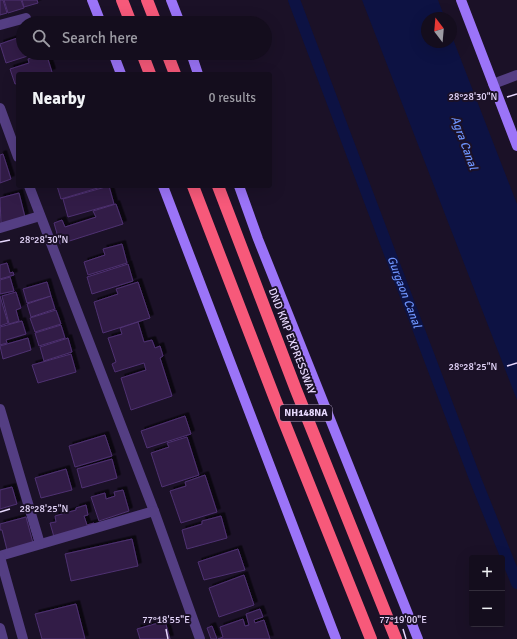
<!DOCTYPE html>
<html lang="en">
<head>
<meta charset="utf-8">
<style>
	:root { --surface:#140d1d; --page:#211b2a; --text:#f1f3f6; --muted:#9d9ca4; --line:#332d3b }
	body { margin:0; font-family:Signika,sans-serif; background:var(--page); color:var(--text) }
	.controls { position:absolute; right:12px; bottom:12px; display:grid; overflow:hidden; border-radius:4px; box-shadow:0 4px 16px #0002 }
	.controls button { width:36px; height:36px; display:grid; place-items:center; padding:0; border:0; border-bottom:1px solid var(--line); background:var(--surface); color:var(--text); font:20px sans-serif }
	.compass { position:absolute; left:421px; top:12px; width:36px; height:36px; border-radius:50%; background:var(--surface); box-shadow:0 4px 16px #0002; rotate:344deg }
	.list { margin:0; padding:0; list-style:none }
	h2 { display:flex; justify-content:space-between; align-items:center; height:52px; margin:0; padding:0 16px; font-size:17px }
	h2 small { font-size:13px; font-weight:400; color:var(--muted) }
	.icon { flex:none; width:22px; height:22px; fill:none; stroke:currentColor; stroke-width:2; stroke-linecap:round; stroke-linejoin:round }
	.map { position:relative; flex:none; width:517px; height:639px; overflow:hidden }
	.search { position:absolute; background:var(--surface); box-shadow:0 4px 16px #0002; left:16px; top:16px; width:256px; height:44px; display:flex; align-items:center; gap:10px; box-sizing:border-box; padding:0 14px; border-radius:22px; color:var(--muted); font-size:15px }
	.panel { position:absolute; background:var(--surface); box-shadow:0 4px 16px #0002; left:16px; top:72px; width:256px; height:116px; border-radius:4px }
	.map>svg:first-child { display:block }
</style>
</head>
<body>
<div class="map">
<svg width="517" height="639" viewBox="0 0 517 639">
	<defs>
		<filter id="shadow"><feDropShadow dx="3.5" dy="-3.5" stdDeviation="0" flood-color="#0009"/></filter>
	</defs>
	<rect width="100%" height="100%" fill="#1b1127"/>
	<path fill="#0d1243" d="M362,0H438L445,18H427V42H451V34L517,204V400Z"/>
	<g fill="none" stroke-linecap="round" stroke-linejoin="round">
		<path stroke="#0d1243" stroke-width="12" id="s1" d="M294,0L476,481L517,583"/>
	</g>
	<g fill="#311e47" stroke="#4f3172" filter="url(#shadow)">
		<path d="M0,0H3L7,13L0,15Z"/>
		<path d="M4,0H21L24,8L8,13Z"/>
		<path d="M22,0H37L38,3L24,7Z"/>
		<path d="M23,36V53H37L6,63L0,44Z"/>
		<path d="M46,53L52,72L46,74H18V83L15,84L10,69L29,63L28,59Z"/>
		<path d="M3,154L11,179L0,183V155Z"/>
		<path d="M57,186H101V187L61,199Z"/>
		<path d="M109,186L114,204L68,217L63,199Z"/>
		<path d="M19,193L25,217L1,224L0,198Z"/>
		<path d="M116,204L123,224L60,244L54,223L62,220L65,227L96,217L93,211Z"/>
		<path d="M122,244L127,263L88,275L84,262L105,255L103,249Z"/>
		<path d="M7,263L10,273L13,272L14,275L0,279V265Z"/>
		<path d="M128,264L133,281L92,294L87,277Z"/>
		<path d="M10,277L14,291L0,294V280Z"/>
		<path d="M47,282L51,296L27,303L23,289Z"/>
		<path d="M138,282L150,318L103,333L94,302L118,294L116,289Z"/>
		<path d="M16,292L21,308L16,310L19,321L9,324L2,296Z"/>
		<path d="M0,296L8,323L0,326Z"/>
		<path d="M51,296L55,309L31,317L27,304Z"/>
		<path d="M56,310L61,324L35,332L30,318Z"/>
		<path d="M22,321L26,334L6,340L7,343L0,345V327Z"/>
		<path d="M138,322L144,342L152,340L155,348L160,346L163,356L160,358L172,396L131,410L121,378L146,370L144,363L115,372L112,364L116,362L108,338L122,334L120,328Z"/>
		<path d="M61,325L65,338L39,346L35,333Z"/>
		<path d="M28,338L31,350L3,359L0,346Z"/>
		<path d="M68,338L72,352L44,361L40,347Z"/>
		<path d="M71,354L76,372L38,383L32,365Z"/>
		<path d="M185,416L191,434L147,448L141,431Z"/>
		<path d="M105,435L112,456L75,467L69,446Z"/>
		<path d="M187,437L199,475L162,487L151,453L169,447L167,443Z"/>
		<path d="M112,459L117,478L82,488L77,469Z"/>
		<path d="M66,469L72,490L41,498L35,478Z"/>
		<path d="M205,475L217,512L181,523L170,491L186,486L185,482Z"/>
		<path d="M12,487L17,504L0,509V490Z"/>
		<path d="M123,490L129,511L99,521L91,497L105,493L106,499L115,496L114,492Z"/>
		<path d="M86,505L88,515L84,516L87,525L94,523L95,526L54,537L50,523L56,522L55,516L76,510V508Z"/>
		<path d="M221,516L227,538L187,549L182,530L202,524V521Z"/>
		<path d="M26,517L33,543L7,550L2,530H0V524Z"/>
		<path d="M132,539L138,566L71,581L65,554Z"/>
		<path d="M238,549L245,570L204,580L198,562Z"/>
		<path d="M244,575L254,605L219,617L209,588Z"/>
		<path d="M76,604L85,639H42L35,614Z"/>
		<path d="M260,609L263,617L254,620L255,623L264,620L270,639H218L223,637L220,627L243,619L245,626L249,625L246,614Z"/>
		<path d="M165,621L170,639H140L137,629Z"/>
		<path d="M212,626L217,639H211L207,628Z"/>
	</g>
	<g fill="none" stroke-linecap="round" stroke-linejoin="round">
		<g stroke="#543e83" stroke-width="10">
			<path d="M0,25L26,18"/>
			<path d="M493,84L517,75"/>
			<path d="M0,108L18,157"/>
			<path d="M29,186L154,511L200,639"/>
			<path d="M0,228L40,216"/>
			<path d="M0,409L40,544"/>
			<path d="M0,556L154,511"/>
			<path d="M0,557L23,639"/>
			<path d="M0,628L3,639"/>
		</g>
		<g stroke="#9b74f8" stroke-width="10">
			<path d="M92,0L101,23"/>
			<path d="M171,0L180,23"/>
			<path d="M461,0L517,146"/>
			<path d="M113,53L121,74"/>
			<path d="M191,53L198,74"/>
			<path d="M163,186L336,639"/>
			<path d="M239,186L258,239L418,639"/>
		</g>
		<g stroke="#f7597a" stroke-width="12">
			<path d="M122,0L131,23"/>
			<path d="M147,0L156,23"/>
			<path d="M142,53L150,74"/>
			<path d="M167,53L175,74"/>
			<path d="M193,186L275,399L371,639"/>
			<path d="M218,186L296,390L396,639"/>
		</g>
	</g>
	<path fill="none" stroke="#e7d8fd" stroke-width="1.5" d="M507,97L517,94M0,242L10,240M507,366L517,363M0,512L10,509M166,629L168,639M403,629L406,639"/>
	<g text-anchor="middle" dominant-baseline="central" stroke-width="4" stroke-linejoin="round" paint-order="stroke">
		<rect fill="#1b1127" stroke="#aa9cbd" stroke-width="1" x="280" y="405" width="52" height="16" rx="3"/>
		<g font-size="10" font-weight="bold" fill="#e7d8fd">
			<text x="306" y="413">NH148NA</text>
		</g>
		<g font-size="11" fill="#e7d8fd" stroke="#1b1127">
			<text transform="translate(292 341) rotate(69)">DND KMP EXPRESSWAY</text>
		</g>
		<g font-size="12" font-style="italic" fill="#6c91f8" stroke="#1b1127">
			<text transform="translate(464 143) rotate(70)">Agra Canal</text>
			<text stroke="none"><textPath href="#s1" startOffset="312">Gurgaon Canal</textPath></text>
		</g>
	</g>
	<g font-size="10" text-anchor="middle" fill="#e7d8fd" stroke="#1b1127" stroke-width="4" stroke-linejoin="round" paint-order="stroke">
		<text x="473" y="100">28°28'30"N</text>
		<text x="44" y="243">28°28'30"N</text>
		<text x="473" y="370">28°28'25"N</text>
		<text x="44" y="512">28°28'25"N</text>
		<text x="166" y="623">77°18'55"E</text>
		<text x="403" y="623">77°19'00"E</text>
	</g>
</svg>
<div class="controls">
<button>+</button>
<button>−</button>
</div>
<svg class="compass" viewBox="-18 -18 36 36"><path d="M0-13l5 13h-10z" fill="#e53935"/><path d="M0 13l5-13h-10z" fill="#9d9ca4"/></svg>
<div class="search"><svg class="icon" aria-label="search" viewBox="0 0 24 24"><circle cx="10" cy="10" r="6"/><path d="M15 15l6 6"/></svg>Search here</div>
<section class="panel">
<h2>Nearby<small>0 results</small></h2>
<ul class="list">
</ul>
</section>
</div>
</body>
</html>
